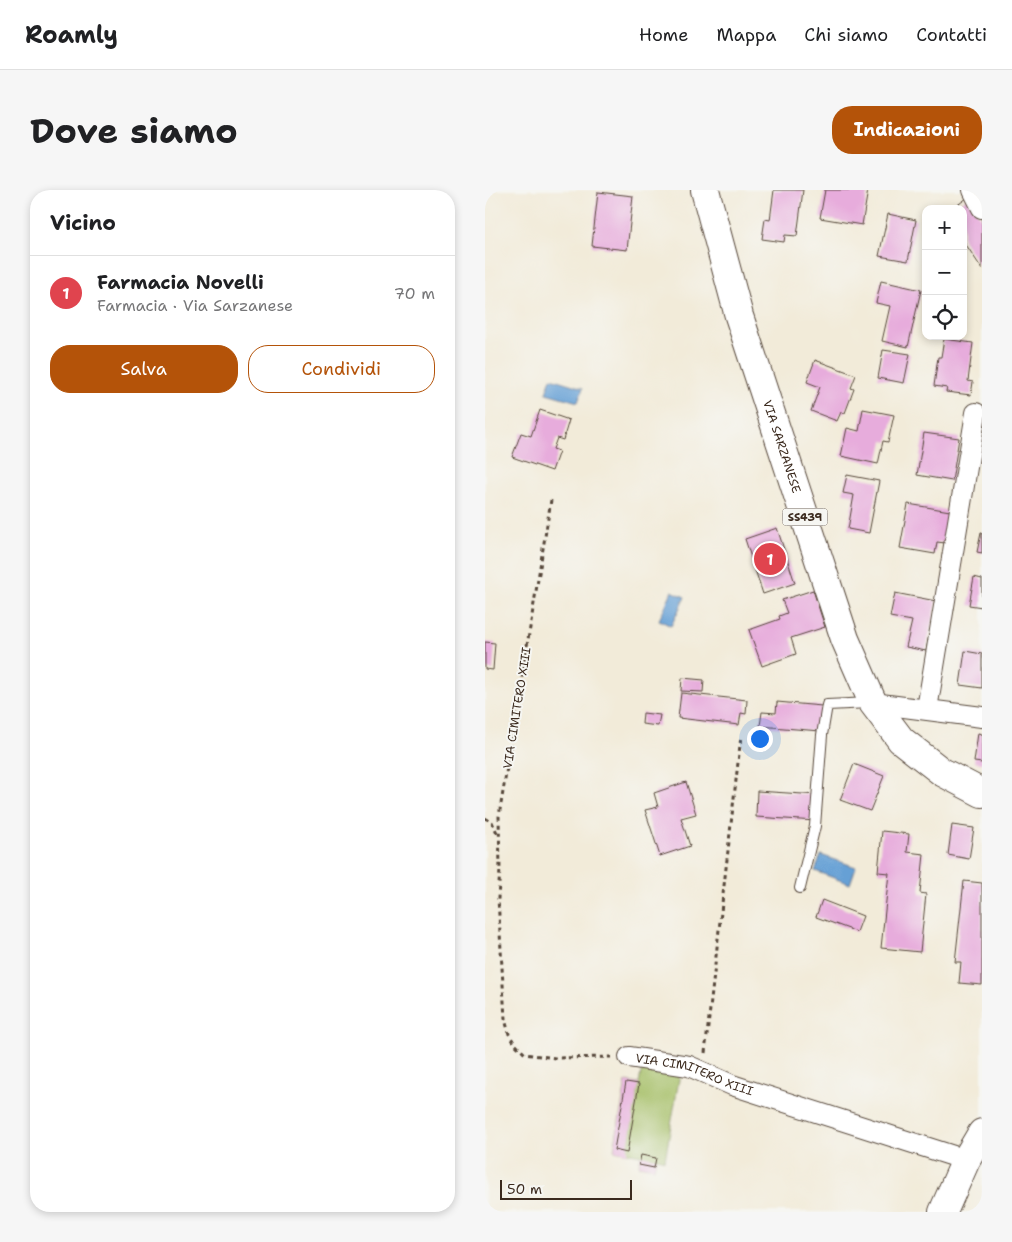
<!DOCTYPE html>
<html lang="it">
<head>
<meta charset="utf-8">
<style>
	:root { --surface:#fff; --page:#f6f6f6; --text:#202124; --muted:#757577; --line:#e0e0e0; --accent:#b45309 }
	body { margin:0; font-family:"Shantell Sans",sans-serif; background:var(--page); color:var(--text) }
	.controls { position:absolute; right:15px; top:15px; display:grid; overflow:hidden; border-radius:10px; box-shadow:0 2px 8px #0003 }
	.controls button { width:45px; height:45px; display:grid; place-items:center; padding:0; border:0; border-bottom:1px solid var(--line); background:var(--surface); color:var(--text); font:25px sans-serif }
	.scale { position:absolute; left:15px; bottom:12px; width:132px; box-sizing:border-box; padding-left:5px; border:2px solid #3b2a1e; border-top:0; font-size:14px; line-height:18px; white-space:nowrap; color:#3b2a1e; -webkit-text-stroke:4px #f6f6f2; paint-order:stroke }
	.you { position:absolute; left:274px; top:548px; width:18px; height:18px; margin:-12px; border:4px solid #fff; border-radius:50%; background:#1a73e8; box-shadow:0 0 0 8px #1a73e833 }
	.badge { display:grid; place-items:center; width:32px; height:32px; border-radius:50%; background:var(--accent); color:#fff; font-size:16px; font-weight:700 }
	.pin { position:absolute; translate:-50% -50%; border:2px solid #fff; box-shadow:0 1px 5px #0006 }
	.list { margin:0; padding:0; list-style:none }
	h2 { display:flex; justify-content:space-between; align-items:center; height:65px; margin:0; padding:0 20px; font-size:21px }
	h2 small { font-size:16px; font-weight:400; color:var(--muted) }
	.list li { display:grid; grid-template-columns:32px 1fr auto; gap:15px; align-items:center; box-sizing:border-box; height:75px; padding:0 20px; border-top:1px solid var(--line) }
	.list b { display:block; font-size:19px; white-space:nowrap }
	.list p { margin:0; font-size:16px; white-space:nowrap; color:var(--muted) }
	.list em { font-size:16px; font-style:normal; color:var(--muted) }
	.actions { display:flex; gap:10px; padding:15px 20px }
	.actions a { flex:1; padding:11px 0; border:1px solid var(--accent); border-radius:20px; text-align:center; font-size:18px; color:var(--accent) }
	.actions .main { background:var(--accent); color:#fff }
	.icon { flex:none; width:28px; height:28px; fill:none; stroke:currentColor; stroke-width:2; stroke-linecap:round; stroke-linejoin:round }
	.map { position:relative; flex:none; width:497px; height:1022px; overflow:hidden; border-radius:20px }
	header { display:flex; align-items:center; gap:30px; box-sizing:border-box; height:70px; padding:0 25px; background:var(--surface); border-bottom:1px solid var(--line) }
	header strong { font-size:24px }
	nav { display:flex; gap:28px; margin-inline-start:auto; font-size:18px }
	.intro { display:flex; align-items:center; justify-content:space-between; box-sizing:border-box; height:120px; padding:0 30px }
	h1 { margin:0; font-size:35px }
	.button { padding:12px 22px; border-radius:20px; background:var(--accent); color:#fff; font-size:18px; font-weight:700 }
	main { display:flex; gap:30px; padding:0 30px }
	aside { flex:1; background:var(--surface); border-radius:20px; box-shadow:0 2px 8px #0003 }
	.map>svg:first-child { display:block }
</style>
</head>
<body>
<header>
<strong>Roamly</strong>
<nav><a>Home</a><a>Mappa</a><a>Chi siamo</a><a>Contatti</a></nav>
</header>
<div class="intro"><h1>Dove siamo</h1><a class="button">Indicazioni</a></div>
<main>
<aside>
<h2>Vicino<small></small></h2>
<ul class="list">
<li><span class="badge" style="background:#e0444e">1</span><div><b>Farmacia Novelli</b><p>Farmacia · Via Sarzanese</p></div><em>70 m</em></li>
</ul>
<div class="actions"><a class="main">Salva</a><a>Condividi</a></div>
</aside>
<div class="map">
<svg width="497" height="1022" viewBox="0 0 497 1022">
	<rect width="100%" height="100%" fill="#f6f6f2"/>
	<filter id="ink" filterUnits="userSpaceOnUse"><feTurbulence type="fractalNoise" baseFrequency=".02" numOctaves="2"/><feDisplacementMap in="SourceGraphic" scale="10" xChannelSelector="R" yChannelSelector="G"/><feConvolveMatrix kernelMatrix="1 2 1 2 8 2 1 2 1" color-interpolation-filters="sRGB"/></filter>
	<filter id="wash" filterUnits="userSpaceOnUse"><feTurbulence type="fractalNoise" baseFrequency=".0096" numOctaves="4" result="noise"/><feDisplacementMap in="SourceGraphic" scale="20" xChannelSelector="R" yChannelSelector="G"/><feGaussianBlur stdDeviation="1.12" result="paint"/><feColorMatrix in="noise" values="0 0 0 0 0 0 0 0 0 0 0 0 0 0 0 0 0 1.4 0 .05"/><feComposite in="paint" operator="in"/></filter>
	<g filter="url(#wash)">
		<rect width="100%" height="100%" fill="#f2ebd9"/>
		<path fill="#a4be65" stroke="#707442" d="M157,877L195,884L180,970L171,968L169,978L154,975L156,965L129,960L141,892L154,894Z"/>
		<g fill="#66a0d5" stroke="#50657a">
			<path d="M66,188L98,198L93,212L61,203Z"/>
			<path d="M187,401L200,407L186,436L174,430Z"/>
			<path d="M336,665L371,677L365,694L330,681Z"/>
		</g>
		<g id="blocks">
			<g fill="#e7acdc">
				<path d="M289,0H318L312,46L300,45L299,52L277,49L280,29L285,30Z"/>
				<path d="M340,0H383L377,35L335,28Z"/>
				<path d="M113,2L148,6L142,60L107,56Z"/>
				<path d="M482,8L497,30V79L478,50V19H467Z"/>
				<path d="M403,24L431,30L423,71L394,66Z"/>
				<path d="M396,91L436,100L423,157L397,151L405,116L391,113Z"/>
				<path d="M459,149L488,153L483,191L488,192L486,205L461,202L462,198L449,196L453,167H456Z"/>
				<path d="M398,160L425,164L419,193L393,188Z"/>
				<path d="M330,170L371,185L366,198L369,199L360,223L356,222L352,231L326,221L335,197L322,192Z"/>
				<path d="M378,219L409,225L403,252L398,251L393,274L356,266L362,238L374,241Z"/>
				<path d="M55,220L84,230L78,250L72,248L68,259L74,261L67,281L27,267L36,243L46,246Z"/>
				<path d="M439,243L474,248L467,291L432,285Z"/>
				<path d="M362,285L394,291L384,343L363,339L369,305L358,303Z"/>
				<path d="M423,314L465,321L460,353L452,352L450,364L415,358Z"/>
				<path d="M292,338L310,393L278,404L260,349Z"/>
				<path d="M496,343H497V363L492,362Z"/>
				<path d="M489,387L497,389V417L484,415Z"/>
				<path d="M328,400L340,437L306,448L311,464L277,476L264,440L295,429L294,426L302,423L297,410Z"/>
				<path d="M410,403L451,411L441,461L421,457L427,431L405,427Z"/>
				<path d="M0,452L10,453L8,480L0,479Z"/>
				<path d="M480,461L497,464V498L475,495Z"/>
				<path d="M197,488L219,490L218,502L196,501Z"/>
				<path d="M196,503L262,510L261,524L256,523L254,535L193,528Z"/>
				<path d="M292,512L337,516L335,541L275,536L277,522L291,523Z"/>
				<path d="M158,523L175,525L173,536L157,534Z"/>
				<path d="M493,543L497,544V573L489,572Z"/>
				<path d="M369,574L399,586L385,621L355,610Z"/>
				<path d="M201,592L211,624L196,628L205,656L175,666L160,620L173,617L169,603Z"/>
				<path d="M272,601L333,605L331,631L271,627Z"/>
				<path d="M467,635L489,638L484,669L463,665Z"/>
				<path d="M397,641L424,644L422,662L439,664L435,703L441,704L435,762L396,758L404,683L393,682Z"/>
				<path d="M479,691L497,693V795L474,793L476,772H470Z"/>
				<path d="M337,710L378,726L372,742L331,727Z"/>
				<path d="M141,892L154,894L142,963L129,960Z"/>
				<path d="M156,965L171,968L169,978L154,975Z"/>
			</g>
		</g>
	</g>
	<g filter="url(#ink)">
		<use href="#blocks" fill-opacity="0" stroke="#56473a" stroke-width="1"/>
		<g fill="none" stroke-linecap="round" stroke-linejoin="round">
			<g stroke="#56473a" stroke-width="12">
				<path id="lane" d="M315,698L330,636L337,545L342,515L385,513"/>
			</g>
			<g stroke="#56473a" stroke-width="22">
				<g id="street">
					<path d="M488,0L497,18"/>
					<path d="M388,513L497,527"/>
					<path d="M442,519L491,223"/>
					<path id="s1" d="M144,867L204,876L247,895L481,970"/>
				</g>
			</g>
			<g stroke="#56473a" stroke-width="30">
				<path id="secondary" d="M458,1022L481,970L497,943"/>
			</g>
			<g stroke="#56473a" stroke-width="30">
				<g id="primary">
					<path id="s2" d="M220,0L254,126L360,449L388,513L416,550L457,582L497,603"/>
				</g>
			</g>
			<g stroke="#56473a" stroke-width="3" stroke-dasharray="4 4" stroke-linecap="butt">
				<path d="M66,310L14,626L15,680L13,708L20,829L24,844L30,854L40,864L70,868L126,867"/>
				<path d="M0,628L7,632L13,645"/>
				<path d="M220,863L256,546"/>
			</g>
			<use href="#lane" stroke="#fff" stroke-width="10"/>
			<use href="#street" stroke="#fff" stroke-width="20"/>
			<use href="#secondary" stroke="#fff" stroke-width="28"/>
			<use href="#primary" stroke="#fff" stroke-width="28"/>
		</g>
	</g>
	<g text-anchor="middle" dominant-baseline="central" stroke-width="4" stroke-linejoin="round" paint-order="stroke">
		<rect fill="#f6f6f2" stroke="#73675e" stroke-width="1" x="297.5" y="318.5" width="45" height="17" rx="4"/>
		<g font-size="11" font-weight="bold" fill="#3b2a1e">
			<text x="320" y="327">SS439</text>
		</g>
		<g font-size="12" fill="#3b2a1e" stroke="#f6f6f2">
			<text stroke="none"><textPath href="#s2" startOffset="268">VIA SARZANESE</textPath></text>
			<text transform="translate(32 518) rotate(-81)">VIA CIMITERO XIII</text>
			<text stroke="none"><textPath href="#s1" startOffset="68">VIA CIMITERO XIII</textPath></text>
		</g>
	</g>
</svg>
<div class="controls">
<button>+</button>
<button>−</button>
<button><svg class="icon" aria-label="locate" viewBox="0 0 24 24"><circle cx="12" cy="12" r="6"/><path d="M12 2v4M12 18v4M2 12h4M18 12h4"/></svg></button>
</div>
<div class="scale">50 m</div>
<div class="you"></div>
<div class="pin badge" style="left:285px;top:369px;background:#e0444e">1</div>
</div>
</main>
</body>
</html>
